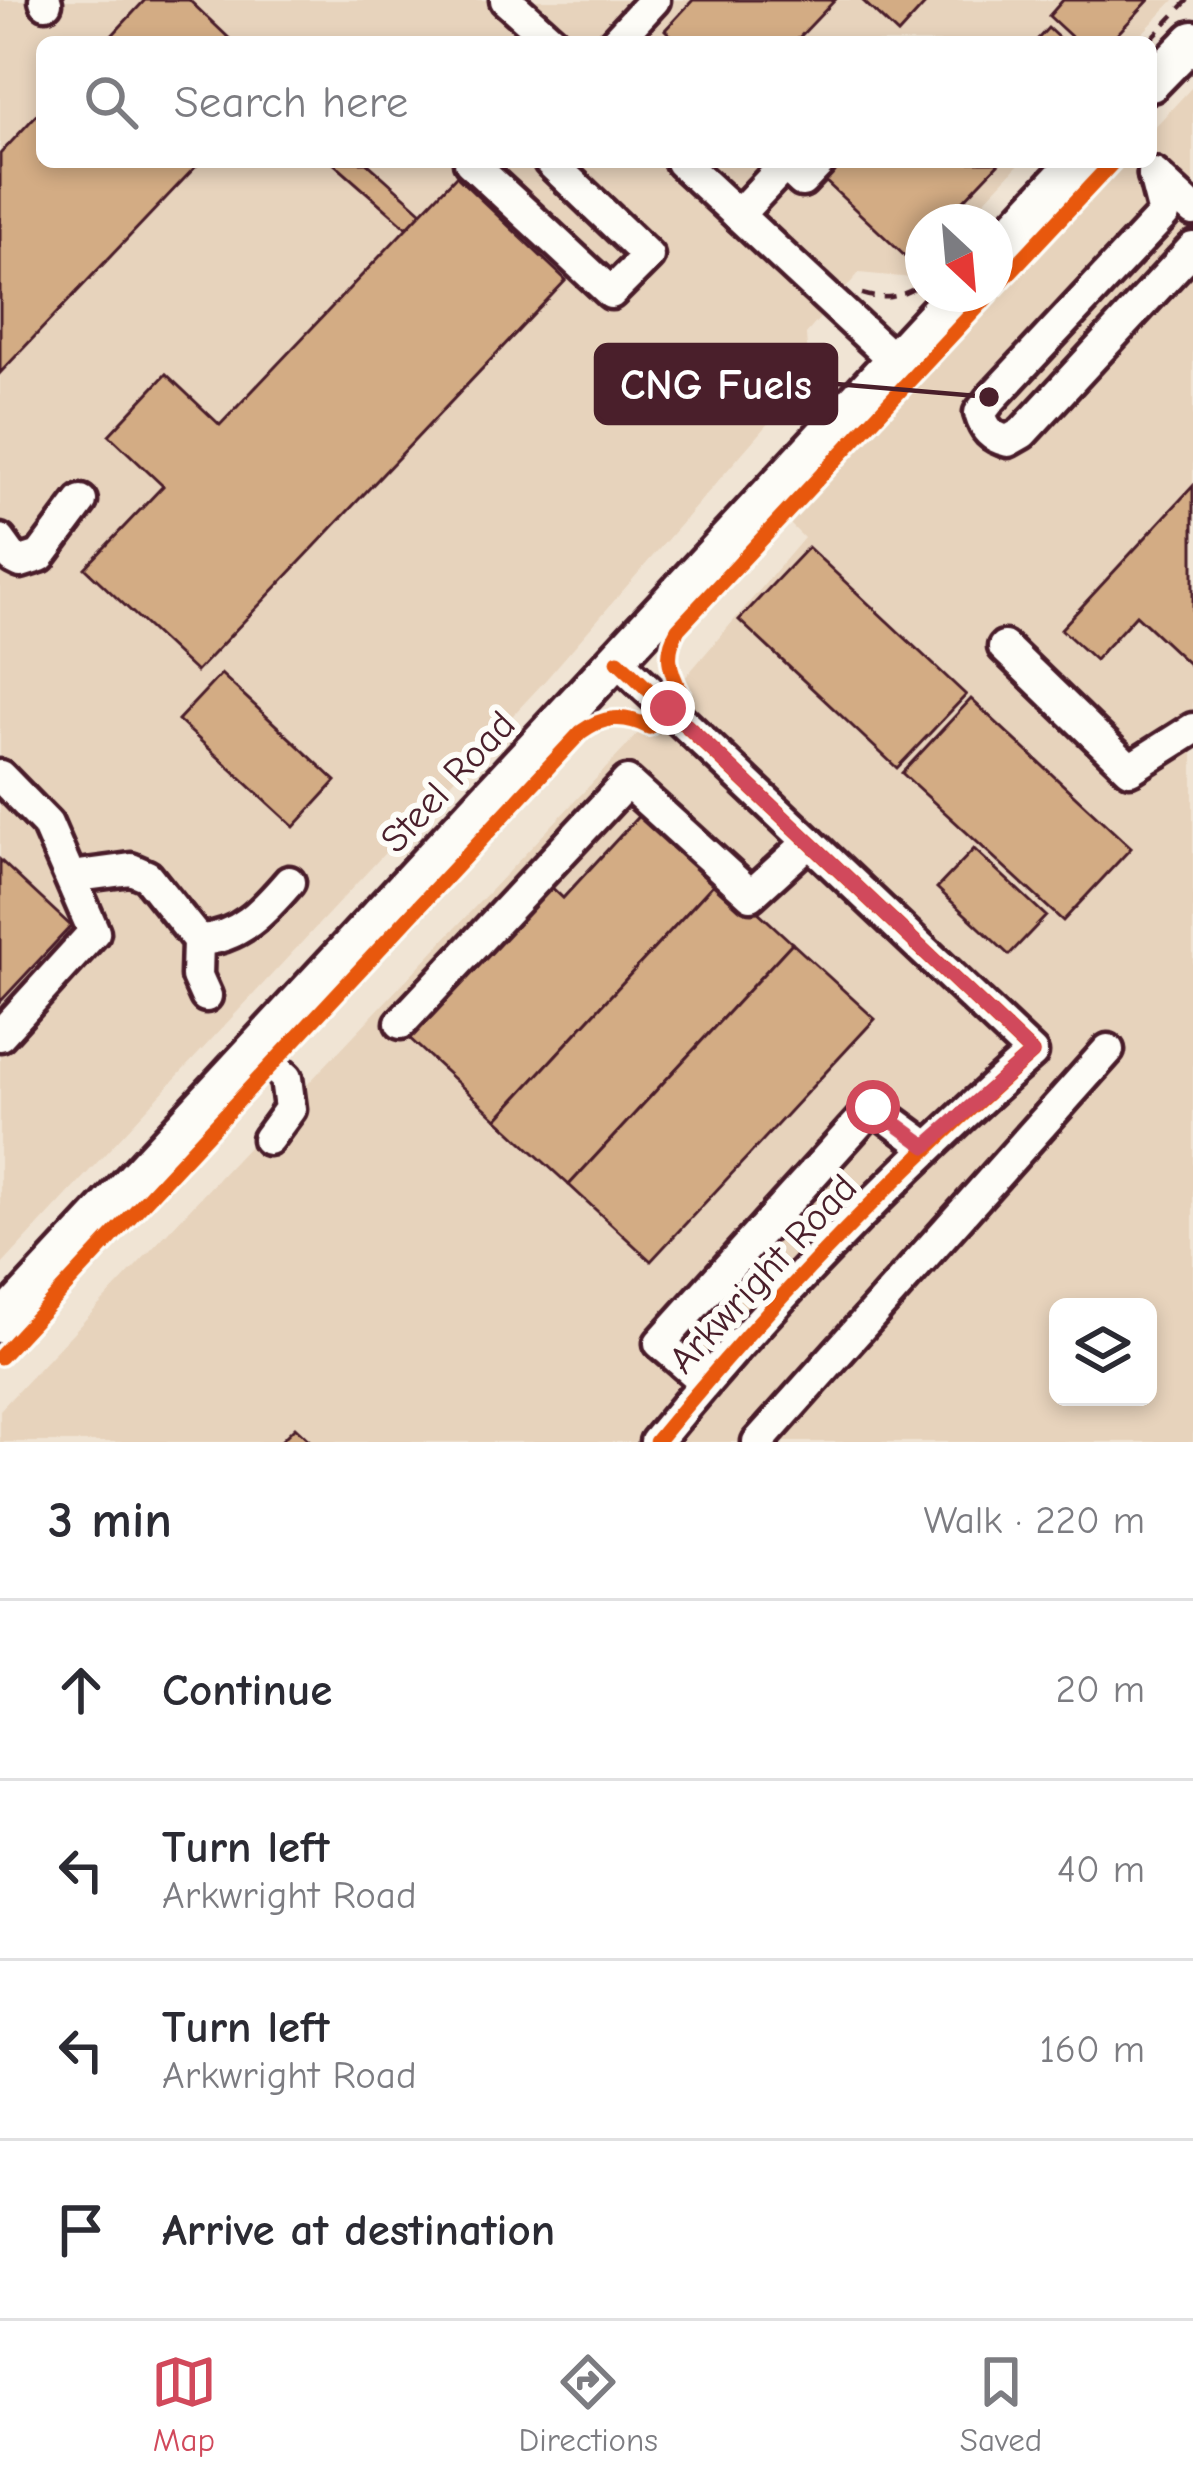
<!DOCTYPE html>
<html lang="en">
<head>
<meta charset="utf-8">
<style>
	:root { --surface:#fff; --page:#f2f2f3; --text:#2b2b33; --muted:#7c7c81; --line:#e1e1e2; --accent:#d1495b }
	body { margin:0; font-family:"Comic Neue",sans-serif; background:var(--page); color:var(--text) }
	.controls { position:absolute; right:36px; bottom:36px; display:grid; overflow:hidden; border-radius:18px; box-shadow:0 6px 18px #0003 }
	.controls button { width:108px; height:108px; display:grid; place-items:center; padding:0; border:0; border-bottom:3px solid var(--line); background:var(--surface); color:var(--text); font:60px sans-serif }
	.compass { position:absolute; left:905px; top:204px; width:108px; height:108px; border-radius:50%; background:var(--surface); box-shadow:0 6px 18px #0003; rotate:154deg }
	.stop { position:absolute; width:36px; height:36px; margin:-27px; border:9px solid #d1495b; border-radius:50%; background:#fff }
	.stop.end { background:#d1495b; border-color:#fff; box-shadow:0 3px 12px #0008 }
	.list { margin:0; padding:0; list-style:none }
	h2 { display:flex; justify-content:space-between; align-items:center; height:156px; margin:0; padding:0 48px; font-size:51px }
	h2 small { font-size:39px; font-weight:400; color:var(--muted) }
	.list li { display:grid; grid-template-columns:78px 1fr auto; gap:36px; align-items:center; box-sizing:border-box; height:180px; padding:0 48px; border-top:3px solid var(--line) }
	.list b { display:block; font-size:45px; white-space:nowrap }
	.list p { margin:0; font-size:39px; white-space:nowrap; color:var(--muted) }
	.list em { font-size:39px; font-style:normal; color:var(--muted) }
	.icon { flex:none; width:66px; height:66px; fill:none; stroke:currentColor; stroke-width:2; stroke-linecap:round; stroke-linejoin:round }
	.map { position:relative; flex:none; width:1193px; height:1442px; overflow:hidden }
	.search { position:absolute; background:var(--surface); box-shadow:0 6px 18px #0003; left:36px; right:36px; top:36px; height:132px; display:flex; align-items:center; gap:30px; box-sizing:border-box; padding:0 42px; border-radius:18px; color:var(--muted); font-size:45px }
	.sheet { height:876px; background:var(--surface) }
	nav { display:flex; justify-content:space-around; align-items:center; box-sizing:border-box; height:168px; border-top:3px solid var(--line); background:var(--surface); font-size:33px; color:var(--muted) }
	nav a { display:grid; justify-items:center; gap:6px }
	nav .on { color:var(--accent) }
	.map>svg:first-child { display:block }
</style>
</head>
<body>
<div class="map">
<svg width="1193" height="1442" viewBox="0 0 1193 1442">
	<rect width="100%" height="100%" fill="#f0e4d4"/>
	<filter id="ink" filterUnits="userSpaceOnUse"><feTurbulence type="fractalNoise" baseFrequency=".00833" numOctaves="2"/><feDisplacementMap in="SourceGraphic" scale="24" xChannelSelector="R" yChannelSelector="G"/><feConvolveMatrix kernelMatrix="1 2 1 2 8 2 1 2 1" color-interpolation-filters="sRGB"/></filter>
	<g filter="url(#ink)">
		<g fill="#e7d3bc" fill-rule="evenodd">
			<path d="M0,0H1174L1134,42H42V162H1021L964,222H923V266L912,278L859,273L806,334L809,376L542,684L0,1267Z"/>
			<path d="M1193,86V1442H0V1410L625,748L804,538L786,520L1121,162H1151V131ZM1058,1307H1148V1397H1058Z"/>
		</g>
		<g fill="#d3ac84" stroke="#4a1f2b" stroke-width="3">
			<path d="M145,0H189L233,42H106Z"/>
			<path d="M693,0H835L795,42H677L665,30Z"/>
			<path d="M862,0H929L898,34Z"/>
			<path d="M1063,0H1149L1110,42H1077L1049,16Z"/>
			<path d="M1048,28L1063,42H1035Z"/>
			<path d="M42,109V162H200L0,373V154Z"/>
			<path d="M332,162H366L422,212L407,228Z"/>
			<path d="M839,162H1000L943,222H923V244L908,259L823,179Z"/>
			<path d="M456,176L566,280L196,672L85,568L163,486L109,435L166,374L220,425Z"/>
			<path d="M1193,486V668L1136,615L1095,660L1061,629Z"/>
			<path d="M808,547L966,695L897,768L739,620Z"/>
			<path d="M221,674L336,781L294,827L178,720Z"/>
			<path d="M971,699L1131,848L1063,921L902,773Z"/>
			<path d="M646,808L720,877L497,1119L406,1035L547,883L563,898Z"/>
			<path d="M974,849L1046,916L1009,955L937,888Z"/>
			<path d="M0,860L71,926L0,1002Z"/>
			<path d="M720,877L792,943L569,1185L497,1119Z"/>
			<path d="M792,943L875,1019L651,1261L569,1185Z"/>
			<path d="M295,1427L311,1442H280Z"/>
		</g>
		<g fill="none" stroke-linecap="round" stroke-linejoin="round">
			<g stroke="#4a1f2b" stroke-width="39">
				<g id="minor">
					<path d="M45,0L46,3"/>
					<path d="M506,0L553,42"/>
					<path d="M615,42L654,0"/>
					<path d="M470,162L611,293L648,256L550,162"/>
					<path d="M681,162L894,360"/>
					<path d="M1154,174L1193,210"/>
					<path d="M1154,175L1164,214L990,400L980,413C985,430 991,437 1008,441L1022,433L1193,248"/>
					<path d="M738,215L785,165L802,181L820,162"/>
					<path d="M0,540L13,558L21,562L40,556L81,501"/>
					<path d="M1004,647L1130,769L1193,729"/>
					<path d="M618,661L1032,1053C897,1172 770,1302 656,1442"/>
					<path d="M0,776L47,824L94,932L0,1035"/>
					<path d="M71,877L131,869L147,876L198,940L197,976L206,996"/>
					<path d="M198,940C239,939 264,911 289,882"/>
					<path d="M401,1023L627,782L751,895L809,842"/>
					<path d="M255,1050L286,1078L290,1109L268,1139"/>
					<path d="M705,1382L660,1343L873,1107L926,1146"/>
					<path d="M758,1442L1108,1050"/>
				</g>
			</g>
			<g stroke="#4a1f2b" stroke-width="45">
				<g id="major">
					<path d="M1151,83L1193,40"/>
					<path d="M995,250L1077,162"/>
					<path d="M0,1324L955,294"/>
				</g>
			</g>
			<g stroke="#4a1f2b" stroke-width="4.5" stroke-dasharray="12 9" stroke-linecap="butt">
				<path d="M1151,39L1188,0"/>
				<path d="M862,294C885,301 903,297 923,283"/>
			</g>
			<use href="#minor" stroke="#fdfcf7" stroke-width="30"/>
			<use href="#major" stroke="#fdfcf7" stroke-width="36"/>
			<g stroke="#fdfcf7" stroke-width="22">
				<g id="cycleway">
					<path d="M995,288L1113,162"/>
					<path d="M618,661L1032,1053C897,1172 770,1302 656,1442"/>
					<path d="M0,1357L581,732C603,716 624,714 649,727L681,693C669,669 664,653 678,629L990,294"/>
				</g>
			</g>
			<use href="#cycleway" stroke="#e8590c" stroke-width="15"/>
		</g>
	</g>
	<g fill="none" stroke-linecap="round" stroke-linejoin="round" filter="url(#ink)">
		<path stroke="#d1495b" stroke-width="15" d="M668,708L1032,1053L926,1146L873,1107"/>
	</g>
	<g text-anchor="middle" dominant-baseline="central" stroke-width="12" stroke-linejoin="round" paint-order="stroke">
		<g font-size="39" fill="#4a1f2b" stroke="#fdfcf7">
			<text transform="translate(448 782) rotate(-47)">Steel Road</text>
			<text transform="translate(763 1274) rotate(-47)">Arkwright Road</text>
		</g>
	</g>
	<path fill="none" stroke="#4a1f2b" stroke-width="4.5" d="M989 397L836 384"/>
	<circle fill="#4a1f2b" stroke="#fdfcf7" stroke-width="4.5" cx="989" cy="397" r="12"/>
	<rect fill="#4a1f2b" stroke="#4a1f2b" stroke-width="4.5" x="596" y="345" width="240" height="78" rx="12"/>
	<g font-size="42" text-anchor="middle" font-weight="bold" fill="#fff">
		<text x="716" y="399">CNG Fuels</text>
	</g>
</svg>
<div class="controls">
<button><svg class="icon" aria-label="layers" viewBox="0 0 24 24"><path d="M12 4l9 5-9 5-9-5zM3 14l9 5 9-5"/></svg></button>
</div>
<svg class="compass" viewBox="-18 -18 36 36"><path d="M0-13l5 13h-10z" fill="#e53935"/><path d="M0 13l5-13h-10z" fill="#7c7c81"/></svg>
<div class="stop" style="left:873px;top:1107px"></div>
<div class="stop end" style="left:668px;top:708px"></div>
<div class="search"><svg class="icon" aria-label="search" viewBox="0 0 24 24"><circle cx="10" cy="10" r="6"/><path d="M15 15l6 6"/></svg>Search here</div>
</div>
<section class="sheet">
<h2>3 min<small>Walk · 220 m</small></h2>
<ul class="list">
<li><svg class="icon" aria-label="ahead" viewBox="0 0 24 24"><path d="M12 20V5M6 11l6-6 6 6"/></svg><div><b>Continue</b></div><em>20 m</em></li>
<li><svg class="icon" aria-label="left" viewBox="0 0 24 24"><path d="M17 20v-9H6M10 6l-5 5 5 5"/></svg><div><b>Turn left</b><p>Arkwright Road</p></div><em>40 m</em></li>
<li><svg class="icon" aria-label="left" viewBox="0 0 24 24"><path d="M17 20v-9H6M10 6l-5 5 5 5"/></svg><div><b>Turn left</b><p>Arkwright Road</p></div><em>160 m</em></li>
<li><svg class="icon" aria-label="arrive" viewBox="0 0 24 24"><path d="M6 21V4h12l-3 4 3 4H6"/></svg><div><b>Arrive at destination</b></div></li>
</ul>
</section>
<nav>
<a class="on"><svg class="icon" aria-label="map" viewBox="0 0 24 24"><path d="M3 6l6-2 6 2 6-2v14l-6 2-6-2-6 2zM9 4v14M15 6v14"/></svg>Map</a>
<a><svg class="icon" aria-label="directions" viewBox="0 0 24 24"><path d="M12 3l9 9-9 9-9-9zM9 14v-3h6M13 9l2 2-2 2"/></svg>Directions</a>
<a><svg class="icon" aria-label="saved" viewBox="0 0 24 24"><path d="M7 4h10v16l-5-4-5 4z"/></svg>Saved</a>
</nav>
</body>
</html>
